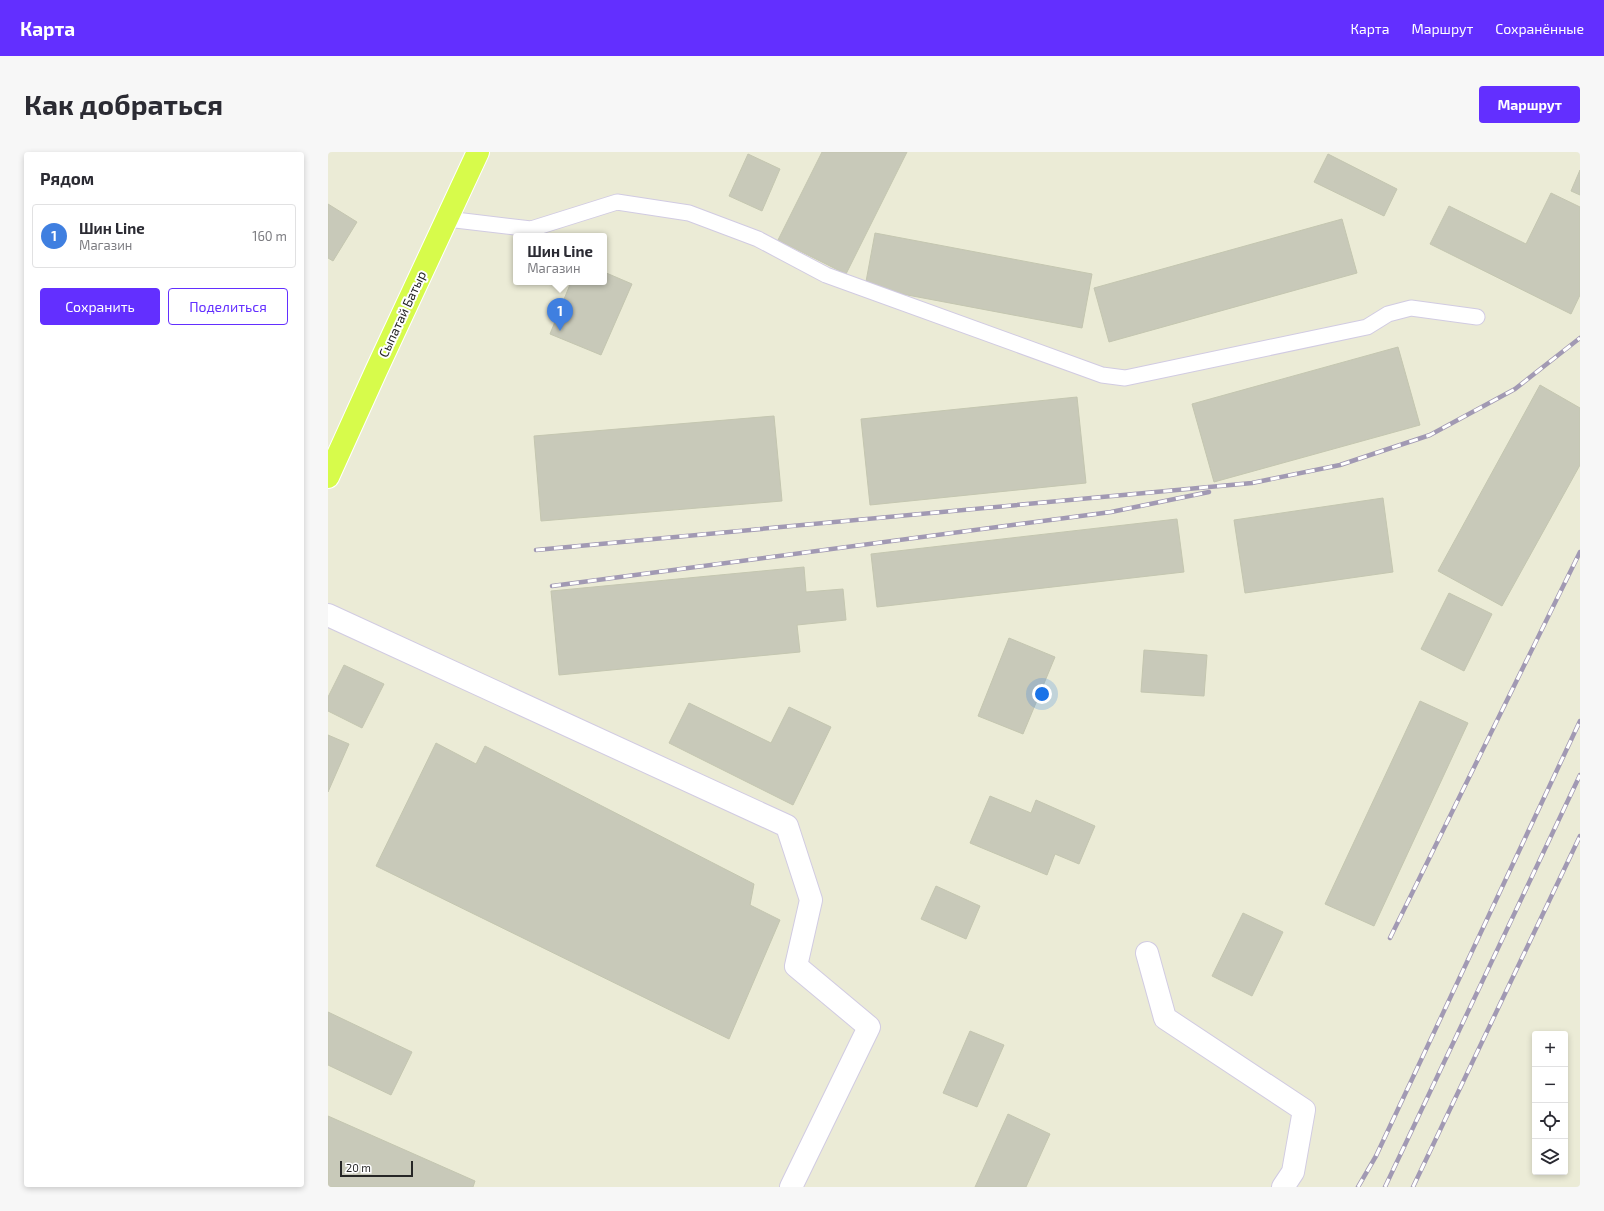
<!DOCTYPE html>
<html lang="ru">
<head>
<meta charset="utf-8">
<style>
	:root { --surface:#fff; --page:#f7f7f7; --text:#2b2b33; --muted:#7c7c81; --line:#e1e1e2; --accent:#632fff }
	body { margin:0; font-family:"Exo 2",sans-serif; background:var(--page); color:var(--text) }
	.controls { position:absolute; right:12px; bottom:12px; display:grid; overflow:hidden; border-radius:4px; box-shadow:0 2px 6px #0003 }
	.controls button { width:36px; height:36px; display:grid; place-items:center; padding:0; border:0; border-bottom:1px solid var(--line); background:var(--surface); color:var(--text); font:20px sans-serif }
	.scale { position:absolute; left:12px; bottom:10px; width:73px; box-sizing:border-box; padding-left:4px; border:2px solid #262626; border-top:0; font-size:11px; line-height:14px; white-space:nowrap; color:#262626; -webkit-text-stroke:3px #fff; paint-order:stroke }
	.you { position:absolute; left:714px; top:542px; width:14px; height:14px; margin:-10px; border:3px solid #fff; border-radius:50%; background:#1a73e8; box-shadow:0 0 0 6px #1a73e833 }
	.badge { display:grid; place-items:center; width:26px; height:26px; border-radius:50%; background:var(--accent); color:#fff; font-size:13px; font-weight:700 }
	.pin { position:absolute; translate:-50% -33px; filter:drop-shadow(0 1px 2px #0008) }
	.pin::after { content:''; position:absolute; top:21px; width:14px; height:12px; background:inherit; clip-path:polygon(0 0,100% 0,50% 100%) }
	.popup { position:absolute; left:185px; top:81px; width:94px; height:52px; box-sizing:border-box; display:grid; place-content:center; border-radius:4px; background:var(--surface); filter:drop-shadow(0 1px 3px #0005); font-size:13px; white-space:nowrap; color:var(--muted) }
	.popup b { font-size:15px; color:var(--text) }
	.popup::after { content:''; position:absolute; left:50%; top:100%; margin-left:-8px; border:8px solid transparent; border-top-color:var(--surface) }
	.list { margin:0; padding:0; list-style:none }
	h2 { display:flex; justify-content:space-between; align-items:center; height:52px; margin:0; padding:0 16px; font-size:17px }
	h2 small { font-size:13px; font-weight:400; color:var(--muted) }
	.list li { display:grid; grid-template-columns:26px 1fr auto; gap:12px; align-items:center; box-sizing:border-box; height:64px; margin:0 8px 8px; padding:0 8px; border:1px solid var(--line); border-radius:4px }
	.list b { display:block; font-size:15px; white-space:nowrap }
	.list p { margin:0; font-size:13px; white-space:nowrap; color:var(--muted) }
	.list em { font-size:13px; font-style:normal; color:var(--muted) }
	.actions { display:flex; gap:8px; padding:12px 16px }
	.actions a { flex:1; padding:9px 0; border:1px solid var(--accent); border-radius:4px; text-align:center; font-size:14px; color:var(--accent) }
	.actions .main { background:var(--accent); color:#fff }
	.icon { flex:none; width:22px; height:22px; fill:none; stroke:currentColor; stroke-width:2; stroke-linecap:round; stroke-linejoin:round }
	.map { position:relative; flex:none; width:1252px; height:1035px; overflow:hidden; border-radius:4px }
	header { display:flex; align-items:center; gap:24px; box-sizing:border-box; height:56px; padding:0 20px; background:var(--accent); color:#fff }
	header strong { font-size:19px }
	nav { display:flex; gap:22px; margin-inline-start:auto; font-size:14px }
	.intro { display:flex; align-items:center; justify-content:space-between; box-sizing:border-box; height:96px; padding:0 24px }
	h1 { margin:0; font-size:28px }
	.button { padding:10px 18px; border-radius:4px; background:var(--accent); color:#fff; font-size:14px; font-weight:700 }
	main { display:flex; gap:24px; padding:0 24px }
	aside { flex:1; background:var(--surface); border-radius:4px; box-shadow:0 2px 6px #0003 }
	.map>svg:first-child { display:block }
</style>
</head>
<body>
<header>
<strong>Карта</strong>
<nav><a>Карта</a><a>Маршрут</a><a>Сохранённые</a></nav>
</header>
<div class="intro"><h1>Как добраться</h1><a class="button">Маршрут</a></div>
<main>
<aside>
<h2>Рядом<small></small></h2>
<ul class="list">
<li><span class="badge" style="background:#3f7fe0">1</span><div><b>Шин Line</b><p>Магазин</p></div><em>160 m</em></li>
</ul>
<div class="actions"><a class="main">Сохранить</a><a>Поделиться</a></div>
</aside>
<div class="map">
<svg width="1252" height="1035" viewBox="0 0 1252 1035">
	<rect width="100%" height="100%" fill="#ebebd6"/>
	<g fill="#c8c9b9" stroke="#c4c6b0">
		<path d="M494,0H579L518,122L450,88Z"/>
		<path d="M420,2L452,17L434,59L401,44Z"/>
		<path d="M1000,2L1069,37L1056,64L986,30Z"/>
		<path d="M1252,18V43L1243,39Z"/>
		<path d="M1223,41L1252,55V143L1243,162L1102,92L1121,54L1198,92Z"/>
		<path d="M0,52L29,70L5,109L0,106Z"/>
		<path d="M1014,67L1029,121L781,190L766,136Z"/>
		<path d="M547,81L764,122L754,176L537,135Z"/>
		<path d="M276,120L304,132L273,203L222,182L243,130H276Z"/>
		<path d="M1070,195L1092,273L886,330L864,252Z"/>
		<path d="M1212,233L1252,256V313L1174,454L1110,419Z"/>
		<path d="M749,245L758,331L542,353L533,267Z"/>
		<path d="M446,264L454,349L213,369L206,284Z"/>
		<path d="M1055,346L1065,420L917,441L906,368Z"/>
		<path d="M849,367L856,420L549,455L543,402Z"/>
		<path d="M476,415L478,440L515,437L518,468L469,473L472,500L231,523L223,439Z"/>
		<path d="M1121,441L1164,462L1136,519L1093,497Z"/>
		<path d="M681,486L727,505L695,582L650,564Z"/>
		<path d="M816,498L879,503L876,544L813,540Z"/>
		<path d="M16,513L56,532L34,576L0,559V545Z"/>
		<path d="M1092,549L1140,571L1046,774L997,752Z"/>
		<path d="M361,551L443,591L461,555L503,575L465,653L341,591Z"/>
		<path d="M0,583L21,592L0,640Z"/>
		<path d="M108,591L148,612L157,594L426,732L422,753L452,768L401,887L48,714Z"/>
		<path d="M662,644L703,661L708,648L767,674L751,712L727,702L719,723L642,691Z"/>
		<path d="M608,734L652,754L638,787L593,767Z"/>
		<path d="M915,761L955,780L924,844L884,824Z"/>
		<path d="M0,860L84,900L63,943L0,913Z"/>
		<path d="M642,879L676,893L649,955L615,941Z"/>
		<path d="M680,962L722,982L698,1035H647Z"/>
		<path d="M0,964L147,1029L145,1035H0Z"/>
	</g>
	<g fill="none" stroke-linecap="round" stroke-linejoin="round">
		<g stroke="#d1cbe2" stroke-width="17">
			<path id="lane" d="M119,67L203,77L289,50L361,61L430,87L498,123L774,223L797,226L1039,175L1060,162L1083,156L1149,165"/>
		</g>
		<g stroke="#d1cbe2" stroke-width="24">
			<g id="street">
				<path d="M0,463L459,674L483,748L468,814L541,875L463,1035"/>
				<path d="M819,801L837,866L976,958L965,1020L955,1035"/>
			</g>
		</g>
		<g stroke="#fff" stroke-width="24">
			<path id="primary" d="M0,325L48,219L150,0"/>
		</g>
		<use href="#lane" stroke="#fff" stroke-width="15"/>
		<use href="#street" stroke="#fff" stroke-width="22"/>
		<use href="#primary" stroke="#d7fb4b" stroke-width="22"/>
		<g stroke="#a199b3" stroke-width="4.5">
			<g id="rail">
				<path d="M208,398L924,331L1012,313L1102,283L1187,237L1252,186"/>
				<path d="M224,434L783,360L881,340"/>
				<path d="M1062,786L1252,400"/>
				<path d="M1030,1035L1048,1004L1252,569"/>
				<path d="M1057,1035L1252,623"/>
				<path d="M1085,1035L1252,684"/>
			</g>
		</g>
		<use href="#rail" stroke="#fff" stroke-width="3" stroke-dasharray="9" stroke-linecap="butt"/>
	</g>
	<g text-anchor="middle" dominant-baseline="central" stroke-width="4" stroke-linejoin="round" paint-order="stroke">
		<g font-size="13" fill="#262626" stroke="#fff">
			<text transform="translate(74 162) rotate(-65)">Сыпатай Батыр</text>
		</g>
	</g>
</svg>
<div class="controls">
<button>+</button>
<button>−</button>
<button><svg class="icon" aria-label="locate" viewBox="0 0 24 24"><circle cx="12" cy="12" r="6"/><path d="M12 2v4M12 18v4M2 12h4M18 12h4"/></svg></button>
<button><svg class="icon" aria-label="layers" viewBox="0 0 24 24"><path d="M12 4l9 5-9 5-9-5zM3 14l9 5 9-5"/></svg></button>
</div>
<div class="scale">20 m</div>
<div class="you"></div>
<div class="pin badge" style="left:232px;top:179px;background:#3f7fe0">1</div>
<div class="popup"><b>Шин Line</b>Магазин</div>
</div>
</main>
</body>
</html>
